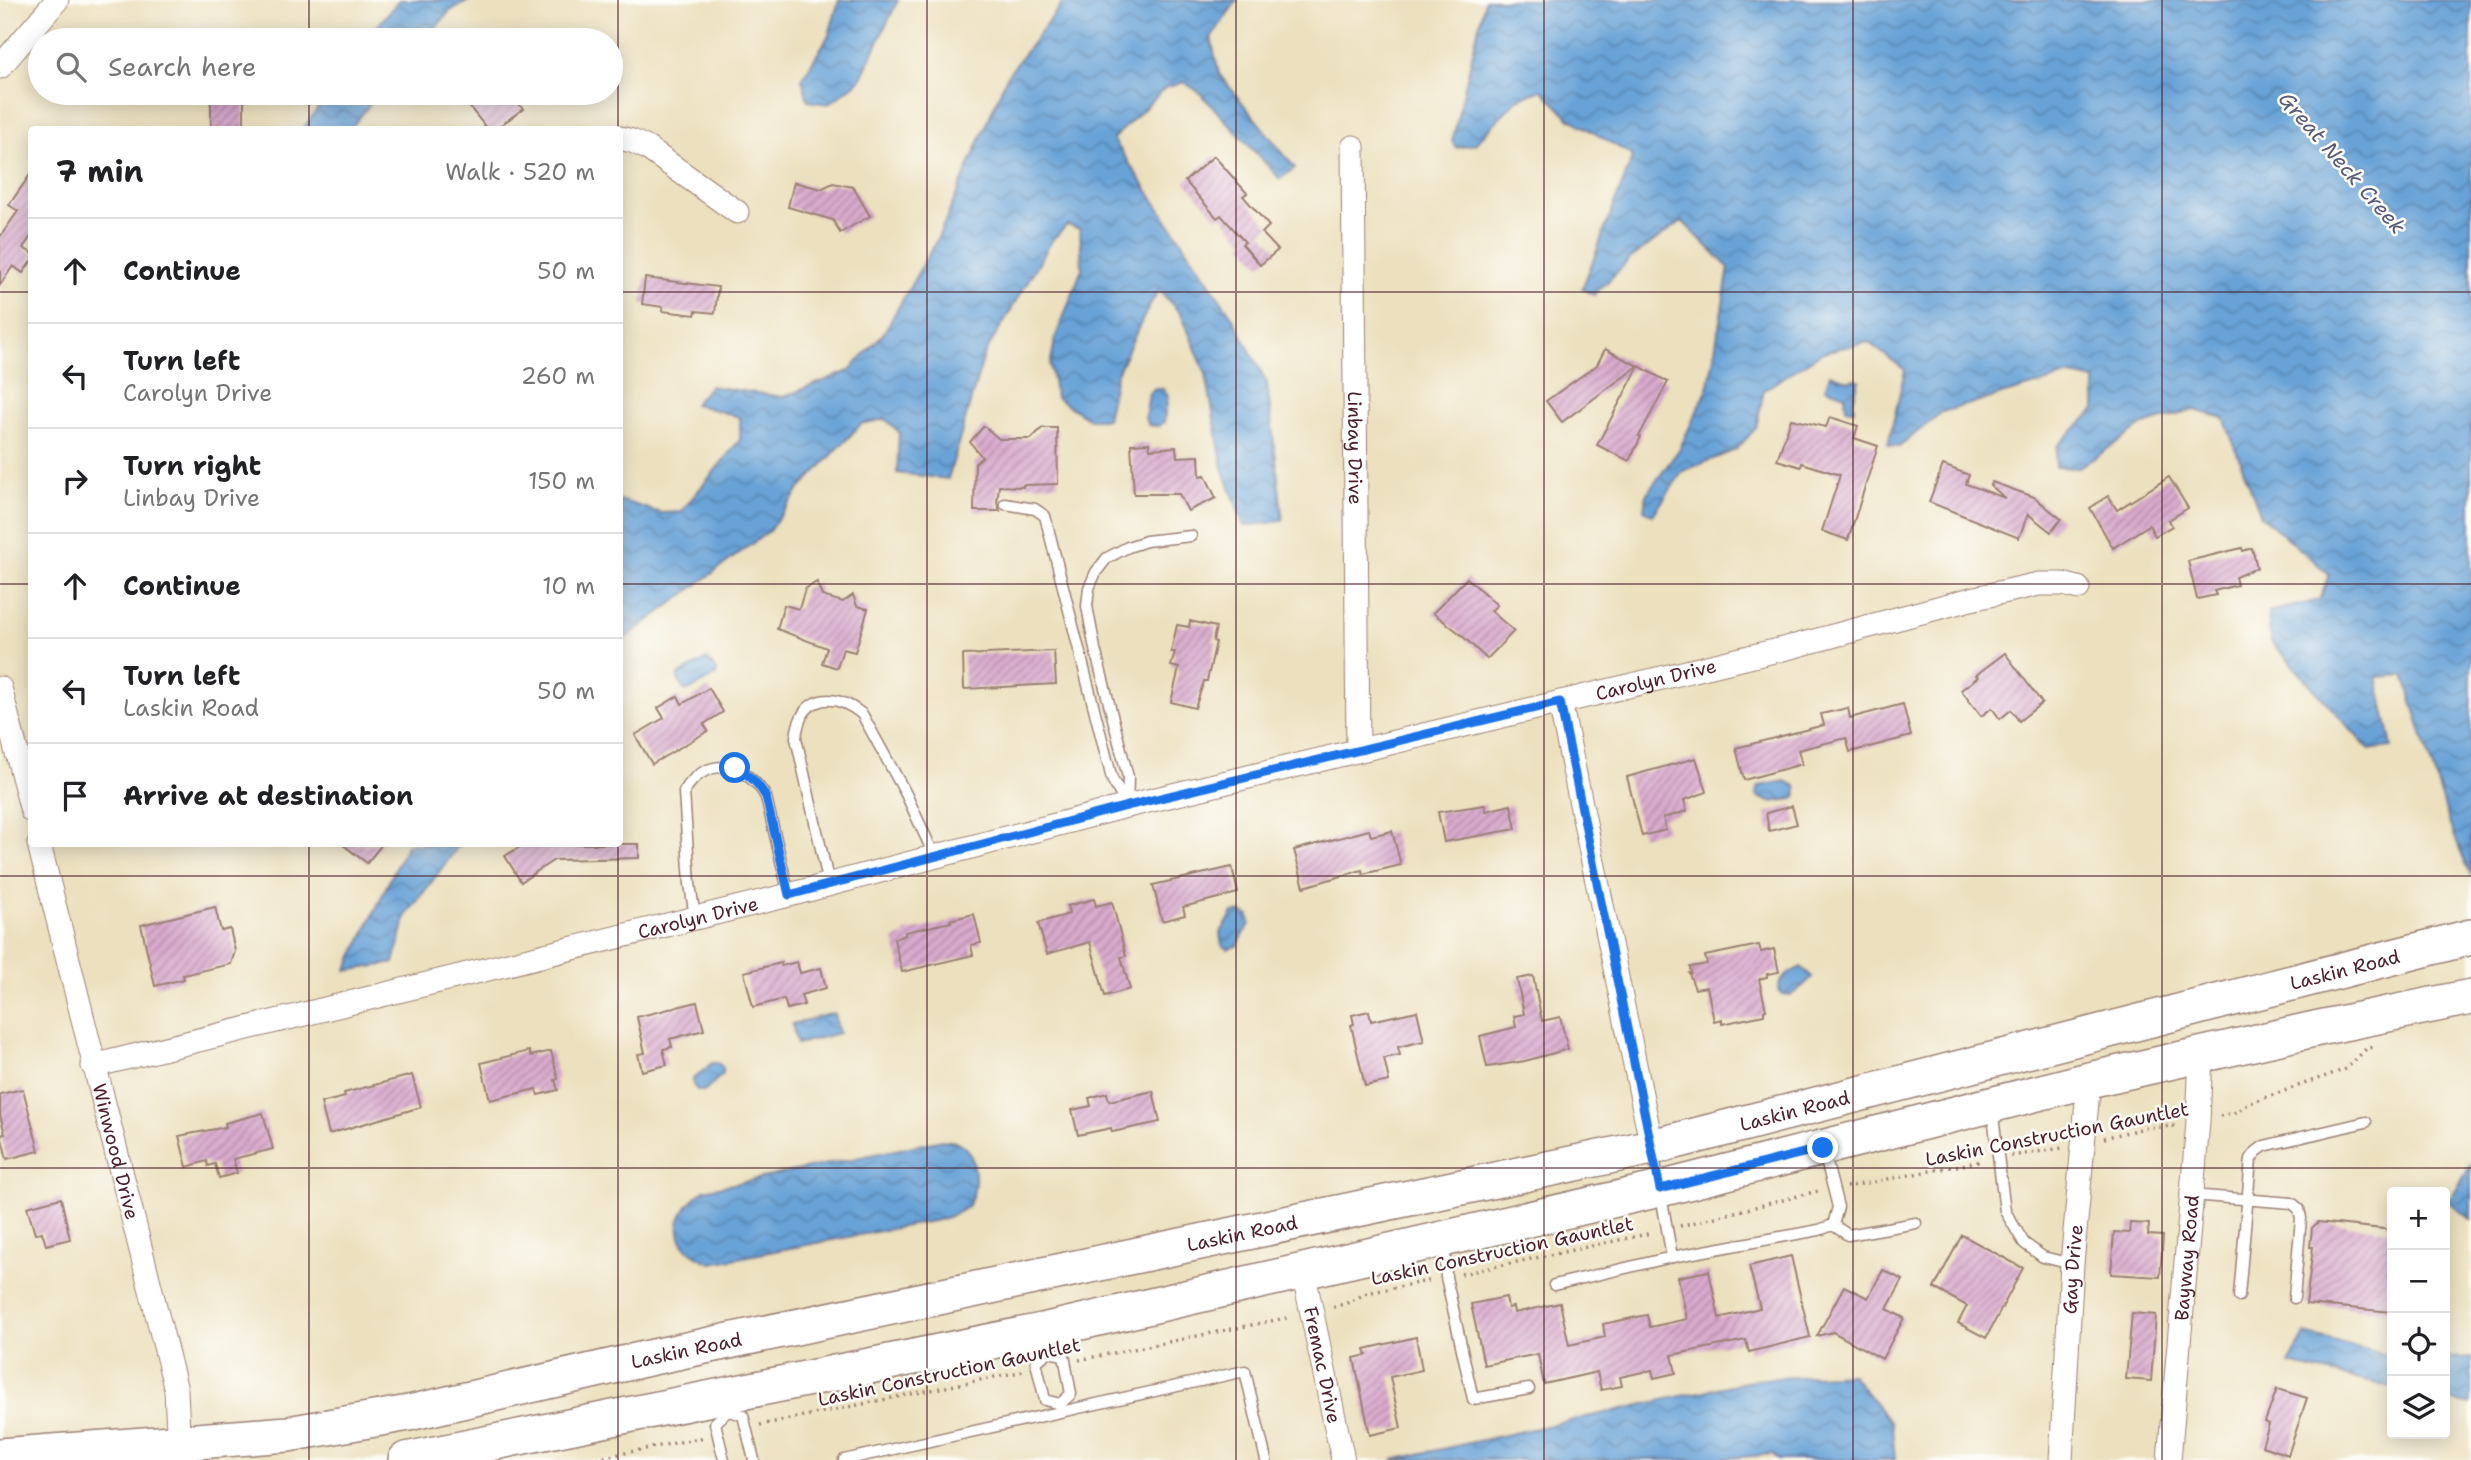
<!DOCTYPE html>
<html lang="en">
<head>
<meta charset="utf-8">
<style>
	:root { --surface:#fff; --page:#f6f6f6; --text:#202124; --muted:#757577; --line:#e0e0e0 }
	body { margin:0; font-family:"Shantell Sans",sans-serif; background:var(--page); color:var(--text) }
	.controls { position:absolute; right:21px; bottom:21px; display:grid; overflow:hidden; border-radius:7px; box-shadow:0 4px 18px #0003 }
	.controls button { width:63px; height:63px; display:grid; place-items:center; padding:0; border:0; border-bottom:2px solid var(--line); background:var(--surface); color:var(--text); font:35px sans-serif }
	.stop { position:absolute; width:21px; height:21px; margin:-16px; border:5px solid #1a73e8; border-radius:50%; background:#fff }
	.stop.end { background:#1a73e8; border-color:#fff; box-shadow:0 2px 7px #0008 }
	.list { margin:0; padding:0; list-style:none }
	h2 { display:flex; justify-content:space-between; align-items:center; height:91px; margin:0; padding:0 28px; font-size:30px }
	h2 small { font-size:23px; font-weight:400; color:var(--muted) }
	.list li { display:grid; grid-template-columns:46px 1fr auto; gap:21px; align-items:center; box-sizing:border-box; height:105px; padding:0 28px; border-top:2px solid var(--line) }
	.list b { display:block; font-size:26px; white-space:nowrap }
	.list p { margin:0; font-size:23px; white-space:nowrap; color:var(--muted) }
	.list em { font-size:23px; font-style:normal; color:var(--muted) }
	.icon { flex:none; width:38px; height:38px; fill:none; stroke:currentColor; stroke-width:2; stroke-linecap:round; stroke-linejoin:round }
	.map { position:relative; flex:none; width:2471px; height:1460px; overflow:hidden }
	.search { position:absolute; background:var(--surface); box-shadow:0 4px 18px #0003; left:28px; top:28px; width:595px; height:77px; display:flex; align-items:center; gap:18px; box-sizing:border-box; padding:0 24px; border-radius:38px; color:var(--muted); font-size:26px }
	.panel { position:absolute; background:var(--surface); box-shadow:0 4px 18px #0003; left:28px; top:126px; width:595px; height:721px; border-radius:7px }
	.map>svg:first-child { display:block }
</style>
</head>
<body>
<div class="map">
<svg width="2471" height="1460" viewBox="0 0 2471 1460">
	<defs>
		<pattern id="water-waves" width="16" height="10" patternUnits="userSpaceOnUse" patternTransform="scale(1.75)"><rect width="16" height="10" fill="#67a2d7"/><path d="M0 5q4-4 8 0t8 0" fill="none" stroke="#5783af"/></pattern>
		<pattern id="building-hatch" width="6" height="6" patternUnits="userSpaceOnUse" patternTransform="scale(1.75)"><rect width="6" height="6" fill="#d9aacd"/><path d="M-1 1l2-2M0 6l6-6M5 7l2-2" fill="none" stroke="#b28aa7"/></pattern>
	</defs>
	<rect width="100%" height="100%" fill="#fdfcf7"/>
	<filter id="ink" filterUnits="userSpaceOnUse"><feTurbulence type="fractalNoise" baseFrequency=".0143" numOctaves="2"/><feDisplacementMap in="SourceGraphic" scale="14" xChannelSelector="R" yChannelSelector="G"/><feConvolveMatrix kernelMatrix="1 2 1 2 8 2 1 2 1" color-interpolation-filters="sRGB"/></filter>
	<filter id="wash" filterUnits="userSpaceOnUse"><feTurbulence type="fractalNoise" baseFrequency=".00686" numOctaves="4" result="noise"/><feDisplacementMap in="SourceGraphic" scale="28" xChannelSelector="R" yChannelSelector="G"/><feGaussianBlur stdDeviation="1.57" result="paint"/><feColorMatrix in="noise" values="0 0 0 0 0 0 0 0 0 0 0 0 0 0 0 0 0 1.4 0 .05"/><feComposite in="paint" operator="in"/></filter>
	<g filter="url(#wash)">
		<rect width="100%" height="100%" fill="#ece0be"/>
		<g fill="url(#water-waves)" stroke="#586081" stroke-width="2">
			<path d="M399,0H470L450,11L425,40H366Z"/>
			<path d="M839,0H898L860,80L829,104L808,101L802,79L829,35Z"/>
			<path d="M1065,0H1237L1211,38L1219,74L1295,168L1280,179L1200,93L1184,82L1165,88L1113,139L1233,318L1267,383L1283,521L1244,526L1223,468L1206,374L1181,314L1159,290L1149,306L1116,375L1107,419H1089L1056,398L1050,365L1056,336L1082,269L1080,229L1067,225L1053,239L984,355L948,479L897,473L899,432L885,419L861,424L799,490L769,531L620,642V500L661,513L681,512L740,440V417L694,404L710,386L783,397L849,371L883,334L938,238L1007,76Z"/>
			<path d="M1485,0H2471V876L2450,825L2404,675L2377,677L2392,747L2369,750L2270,640L2268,612L2320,600L2329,574L2261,516L2224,418L2194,410L2143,425L2079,468L2055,467L2057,446L2095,410V380L2071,375L1942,412L1899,447L1888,445L1905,370L1868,342L1823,352L1764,390L1756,428L1736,450L1683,471L1653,515L1644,510L1646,495L1680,448L1709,385L1729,268L1682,221L1631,258L1594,295L1582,289L1633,156L1569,118L1542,90L1517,99L1475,144L1457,148L1452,142Z"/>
			<path d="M329,93H379L350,129H303Z"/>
			<path d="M1830,374L1850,381L1853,379L1859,380L1853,402L1854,410L1846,408L1845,395L1825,388Z"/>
			<path d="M1155,388L1163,389L1168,396L1164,422L1159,426L1149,425L1145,418L1149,393Z"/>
			<path d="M707,659L717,671L716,675L688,691L684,690L678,679V675Z"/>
			<path d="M1785,781L1796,786L1797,795L1794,799L1770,802L1756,796L1759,786Z"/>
			<path d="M407,844H460L406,916L394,963L346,971Z"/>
			<path d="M1241,912L1249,916L1250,924L1237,946L1228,949L1222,945L1220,934L1233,913Z"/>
			<path d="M1801,967L1812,977C1809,981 1796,992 1791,995L1782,994L1778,991C1777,979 1792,972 1801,967Z"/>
			<path d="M834,1013L839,1033L797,1044L792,1024Z"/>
			<path d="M712,1063H718L723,1068V1074L704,1091H698L693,1085V1079Z"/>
			<path d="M942,1140C946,1141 955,1141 959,1143C978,1154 979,1188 968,1205C962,1212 951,1215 943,1219L712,1263C669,1247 669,1217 704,1190Z"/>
			<path d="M2471,1165V1220L2448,1202Z"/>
			<path d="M2305,1334L2392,1356V1387L2289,1364Z"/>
			<path d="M2445,1357L2471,1358V1405L2445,1399Z"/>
			<path d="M1851,1374L1892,1424L1895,1460H1778L1773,1454L1710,1460H1392L1758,1379Z"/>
		</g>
		<g id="blocks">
			<g fill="url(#building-hatch)">
				<rect x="211" y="93" width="33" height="37"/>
				<path d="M474,93H531L518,103L523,109L494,130H488L465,101Z"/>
				<path d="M1214,156L1247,193L1243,196L1269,226L1262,233L1278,250L1260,265L1242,244L1245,242L1221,215L1217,218L1185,181Z"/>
				<path d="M32,172V235L23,248L32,253V260L23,273L13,266L0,285V237L18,211L9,205Z"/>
				<path d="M794,182L821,189L833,183L853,187L870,216L840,233L833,220L788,207Z"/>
				<path d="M645,278L718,287L715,313L696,311L695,315L662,311L663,307L642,304Z"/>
				<path d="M1605,349L1638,366L1562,422L1546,401L1597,365Z"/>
				<path d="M1639,366L1668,382L1639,436L1641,437L1629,461L1597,445Z"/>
				<path d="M1830,417L1858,426L1854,438L1878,446L1848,540L1822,531L1840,475L1802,463L1801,467L1777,460L1791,419L1826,427Z"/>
				<path d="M984,426L999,439H1031L1042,428H1057L1058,484L1023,485V487L999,486L997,503L1000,511H974L975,463L982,457L970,442Z"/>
				<path d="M1149,443L1150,449L1176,447L1177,457L1199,456L1200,476L1205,475L1216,498L1188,511L1179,494H1134L1131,444Z"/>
				<path d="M1943,465L1969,475L1966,484L2005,498L1990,485L1992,482L2034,497L2061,519L2051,532L2028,514L2019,538L1929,502Z"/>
				<path d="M2169,477L2188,508L2169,520L2172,526L2155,536L2149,525L2113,548L2090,508L2108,496L2117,510Z"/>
				<path d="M2242,548L2243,551L2252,548L2257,568L2235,577L2237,585L2214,591L2216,595L2197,599L2188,561Z"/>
				<path d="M1467,578L1497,605L1491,611L1514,631L1487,659L1458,632L1433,613Z"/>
				<path d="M817,582L822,596L843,602L853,595L857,606L868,609L855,652L843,649L837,668L822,663L827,648L777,629L784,605L799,609L805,589Z"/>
				<path d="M1190,621L1216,627L1213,641L1216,642L1207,681H1204L1195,708L1171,702L1179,668L1171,666L1175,652H1171L1177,625L1189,627Z"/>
				<path d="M1054,651L1056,684L964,689L963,655Z"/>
				<path d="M2005,653L2042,703L2019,721L2011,710L2000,719L1992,708L1981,716L1961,690L1978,677L1976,675Z"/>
				<path d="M709,688L723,712L704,724L708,731L652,764L635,735L664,718L658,708L678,696L682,704Z"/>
				<path d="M1903,704L1911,736L1850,752L1846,738L1798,750L1802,764L1744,780L1736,748L1824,725L1821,714L1848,708L1850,718Z"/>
				<path d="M1696,758L1707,792L1684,800L1687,811L1663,818L1666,830L1642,836L1627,777Z"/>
				<path d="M1485,805L1486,811L1511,805L1516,829L1444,842L1438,812Z"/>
				<path d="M1792,806L1797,824L1769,831L1766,813Z"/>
				<path d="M1369,830L1371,836L1392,831L1401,865L1363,874L1362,870L1304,887L1294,850Z"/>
				<path d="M342,844H382L367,863Z"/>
				<path d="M525,844H639V858L554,860L521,882L505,856Z"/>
				<path d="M1232,867L1238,893L1183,907L1185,915L1162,921L1153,885Z"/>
				<path d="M1094,899L1096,906L1112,902L1126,956L1121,957L1130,989L1105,996L1090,942L1047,954L1038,923L1069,914L1067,906Z"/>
				<path d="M215,907L221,931L230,929L235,951L231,964L183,975L184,979L155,986L141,925Z"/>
				<path d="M974,914L981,943L971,945L973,955L902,972L894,939L905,935V932L951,922L950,920Z"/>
				<path d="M1759,945L1761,952L1774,949L1779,972L1767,974V977L1759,979L1766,1010L1764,1011V1015L1722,1024V1019L1714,1021L1707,987L1695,989L1689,973H1691L1690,967L1707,964L1705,956Z"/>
				<path d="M797,962L800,973L821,968L826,988L801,995L804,1005L787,1009L784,999L753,1007L744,972L781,963V966Z"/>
				<path d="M1533,976L1542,1021L1560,1017L1568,1049L1525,1061L1487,1067L1480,1036L1516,1027L1514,1016L1524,1014L1517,979Z"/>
				<path d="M697,1002L704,1030L670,1039L672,1047L663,1049L667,1065L642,1071L638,1054L645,1053L637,1017Z"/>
				<path d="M1369,1011L1371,1021L1417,1011L1424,1041L1398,1047L1400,1055L1384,1058L1389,1081L1365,1086L1351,1025L1354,1024L1352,1015Z"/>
				<path d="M529,1051L531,1056L551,1051L558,1079L555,1080L558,1090L538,1095L536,1089L490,1100L481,1063Z"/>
				<path d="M412,1075L421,1107L329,1134L321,1103L345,1097L344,1093Z"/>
				<path d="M23,1089L39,1151L7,1159L1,1135L5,1134L0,1115V1094Z"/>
				<path d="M1153,1091L1160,1122L1112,1132L1111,1128L1078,1135L1072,1110L1091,1106L1089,1098L1107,1093L1109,1101Z"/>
				<path d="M263,1113L273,1149L233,1159L237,1173L219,1178L215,1164L208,1166L207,1161L187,1167L179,1136L226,1127L225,1123Z"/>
				<path d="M61,1198L70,1239L46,1245L42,1232L35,1234L27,1207Z"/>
				<path d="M2318,1222L2392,1230V1312L2306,1304L2313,1247H2310L2312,1228Z"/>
				<path d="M2130,1223L2149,1224L2148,1235L2163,1236L2160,1277L2111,1274L2114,1232L2129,1233Z"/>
				<path d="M1962,1235L2023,1268L1986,1338L1958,1323L1967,1306L1934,1288Z"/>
				<path d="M1791,1256L1810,1337L1749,1352L1746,1340L1672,1355L1676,1373L1654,1378L1652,1370L1620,1377L1622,1386L1601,1390L1597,1372L1544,1384L1538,1354L1484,1365L1471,1304L1506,1297L1508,1308L1513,1307L1514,1313L1560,1303L1569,1345L1605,1337L1603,1324L1647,1315L1650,1327L1687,1319L1678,1277L1709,1271L1719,1318L1760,1308L1749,1266Z"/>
				<path d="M1883,1270L1903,1280L1887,1309L1904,1318L1882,1359L1833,1332L1817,1336L1844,1286L1868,1298Z"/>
				<path d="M2132,1313L2156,1315L2151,1381L2126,1379Z"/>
				<path d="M1416,1337L1422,1370L1390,1377L1401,1428L1370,1435L1354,1358L1367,1355L1365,1349Z"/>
				<path d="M2277,1389L2307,1398L2288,1455L2262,1446L2269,1424L2265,1422Z"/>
			</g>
		</g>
	</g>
	<g filter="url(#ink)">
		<use href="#blocks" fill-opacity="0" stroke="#9b8074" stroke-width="2"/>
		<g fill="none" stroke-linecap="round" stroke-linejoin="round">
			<g stroke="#9b8074" stroke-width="13">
				<g id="service">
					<path d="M1005,504L1035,509L1045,516L1112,779L1127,806"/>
					<path d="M1127,806L1128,777L1095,649L1087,606L1089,588L1096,572L1107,558L1128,547L1146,541L1191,536"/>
					<path d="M829,884L796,738C800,696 832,690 862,714L906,794L934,855"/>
					<path d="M695,918L690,884L684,792C706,754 747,763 766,797L789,895"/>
					<path d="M1992,1108L2005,1211L2024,1243L2043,1257L2072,1264"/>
					<path d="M1653,1150L1672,1257"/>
					<path d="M2191,1195L2292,1203L2299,1209L2301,1218L2294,1298"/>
					<path d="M1833,1225L1848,1235L1916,1223"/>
					<path d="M1445,1245L1446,1277L1473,1399L1529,1389"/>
					<path d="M1554,1285L1672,1257L1819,1230L1833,1225L1838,1207L1824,1152"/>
					<path d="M2239,1296L2251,1159L2256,1152L2264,1146L2366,1122"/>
					<path d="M1048,1352L1036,1362L1045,1400L1060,1404"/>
					<path d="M1048,1352L1064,1355L1071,1394L1060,1404"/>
					<path d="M728,1411L743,1415L754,1460"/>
					<path d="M724,1460L715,1423L728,1411"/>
					<path d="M844,1460L1245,1371L1266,1460"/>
				</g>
			</g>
			<g stroke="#9b8074" stroke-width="25">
				<g id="minor">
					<path d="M0,67L57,0"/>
					<path d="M620,138L632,141L647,148L737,212"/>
					<path id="s1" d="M1353,147L1358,750"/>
					<path d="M0,688L32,811"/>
					<path d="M1560,702L1652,1147"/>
					<path id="s2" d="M39,844L176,1390L178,1431L170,1454"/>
					<path id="s3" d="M93,1066L789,895L1127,806L1795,646L1971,599L2039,584H2063L2078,588"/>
					<path id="s4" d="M1303,1271L1343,1460"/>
					<path id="s5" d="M2061,1460L2072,1264L2089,1080"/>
					<path id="s6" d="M2169,1460L2198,1122L2201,1055"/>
				</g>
			</g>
			<g stroke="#9b8074" stroke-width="38">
				<g id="primary">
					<path id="s7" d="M0,1456L288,1434L409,1413L653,1357L1652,1147L2471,937"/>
					<path d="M406,1460L1042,1331L1660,1189L2089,1080L2319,1028L2471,997"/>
				</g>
			</g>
			<g stroke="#9b8074" stroke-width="3.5" stroke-dasharray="2 5" stroke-linecap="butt">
				<path d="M2220,1116L2237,1112L2250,1103L2346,1069L2366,1049L2374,1047"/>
				<path d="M2104,1138L2144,1128L2175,1126"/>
				<path d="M2011,1156L2062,1148"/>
				<path d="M1846,1187L1983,1161"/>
				<path d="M1680,1226L1818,1191"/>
				<path d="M1461,1274L1652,1233"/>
				<path d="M1333,1307L1347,1303L1367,1293L1433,1280"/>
				<path d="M1079,1360L1291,1317"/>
				<path d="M760,1425L1024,1371"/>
				<path d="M590,1460L705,1437"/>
			</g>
			<use href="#service" stroke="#fff" stroke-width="10"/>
			<use href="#minor" stroke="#fff" stroke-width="23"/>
			<use href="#primary" stroke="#fff" stroke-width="35"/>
		</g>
	</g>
	<g fill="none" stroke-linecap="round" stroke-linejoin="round" filter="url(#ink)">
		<path stroke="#1a73e8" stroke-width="9" d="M735,768C750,775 758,783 766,797L789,895L1127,806L1560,702L1660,1189L1823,1148"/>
	</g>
	<path fill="none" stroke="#4a1f2b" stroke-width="2" stroke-opacity="0.55" d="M309,0V40M618,0V130M927,0V1460M1236,0V1460M1544,0V1460M1853,0V1460M2162,0V1460M309,93V130M0,292H32M620,292H2471M0,584H32M620,584H2471M309,844V1460M618,844V1460M0,876H2471M0,1168H2471"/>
	<g text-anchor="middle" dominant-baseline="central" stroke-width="5" stroke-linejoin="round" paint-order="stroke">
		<g font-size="19" fill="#4a1f2b" stroke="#fdfcf7">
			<text stroke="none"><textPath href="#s1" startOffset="301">Linbay Drive</textPath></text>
			<text stroke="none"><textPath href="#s3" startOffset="1610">Carolyn Drive</textPath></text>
			<text stroke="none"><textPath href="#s3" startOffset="623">Carolyn Drive</textPath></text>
			<text stroke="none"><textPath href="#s7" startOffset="2398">Laskin Road</textPath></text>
			<text stroke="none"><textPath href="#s7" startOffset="1830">Laskin Road</textPath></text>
			<text transform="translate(2057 1134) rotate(-11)">Laskin Construction Gauntlet</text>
			<text stroke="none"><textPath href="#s2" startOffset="317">Winwood Drive</textPath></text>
			<text stroke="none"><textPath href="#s7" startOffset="1264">Laskin Road</textPath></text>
			<text transform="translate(1502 1251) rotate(-12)">Laskin Construction Gauntlet</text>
			<text stroke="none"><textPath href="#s6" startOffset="203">Bayway Road</textPath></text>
			<text stroke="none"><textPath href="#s5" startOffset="191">Gay Drive</textPath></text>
			<text stroke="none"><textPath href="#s7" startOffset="696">Laskin Road</textPath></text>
			<text stroke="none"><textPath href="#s4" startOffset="96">Fremac Drive</textPath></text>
			<text transform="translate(949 1372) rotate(-12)">Laskin Construction Gauntlet</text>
		</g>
		<g font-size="21" font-style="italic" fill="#575a78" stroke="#fdfcf7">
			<text transform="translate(2342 163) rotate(49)">Great Neck Creek</text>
		</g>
	</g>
</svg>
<div class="controls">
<button>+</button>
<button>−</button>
<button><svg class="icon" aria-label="locate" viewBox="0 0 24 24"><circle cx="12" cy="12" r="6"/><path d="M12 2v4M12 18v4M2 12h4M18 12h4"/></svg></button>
<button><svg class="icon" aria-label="layers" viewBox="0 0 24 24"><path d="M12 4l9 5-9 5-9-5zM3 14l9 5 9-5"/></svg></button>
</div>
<div class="stop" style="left:735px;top:768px"></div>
<div class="stop end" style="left:1823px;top:1148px"></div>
<div class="search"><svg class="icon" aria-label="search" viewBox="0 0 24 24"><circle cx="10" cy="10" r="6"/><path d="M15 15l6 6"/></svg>Search here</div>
<section class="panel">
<h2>7 min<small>Walk · 520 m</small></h2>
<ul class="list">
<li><svg class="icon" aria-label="ahead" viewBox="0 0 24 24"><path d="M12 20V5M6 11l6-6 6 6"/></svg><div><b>Continue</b></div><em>50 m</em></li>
<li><svg class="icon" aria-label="left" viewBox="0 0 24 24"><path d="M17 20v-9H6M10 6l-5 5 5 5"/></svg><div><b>Turn left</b><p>Carolyn Drive</p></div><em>260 m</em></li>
<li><svg class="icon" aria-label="right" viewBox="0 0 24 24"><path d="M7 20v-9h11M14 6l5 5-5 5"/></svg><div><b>Turn right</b><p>Linbay Drive</p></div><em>150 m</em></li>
<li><svg class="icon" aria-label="ahead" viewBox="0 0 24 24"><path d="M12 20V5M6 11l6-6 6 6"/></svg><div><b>Continue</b></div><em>10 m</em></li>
<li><svg class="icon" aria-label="left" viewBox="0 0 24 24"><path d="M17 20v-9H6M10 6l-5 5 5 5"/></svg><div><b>Turn left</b><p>Laskin Road</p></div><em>50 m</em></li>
<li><svg class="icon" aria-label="arrive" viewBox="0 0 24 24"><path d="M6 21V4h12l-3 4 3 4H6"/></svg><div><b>Arrive at destination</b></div></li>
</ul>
</section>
</div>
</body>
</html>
